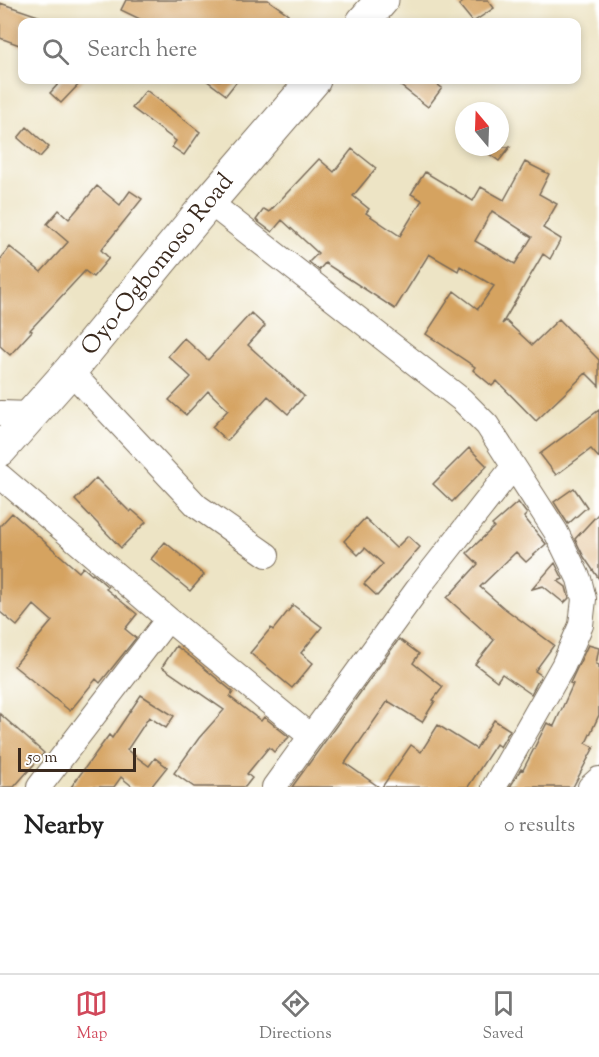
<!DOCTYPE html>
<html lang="en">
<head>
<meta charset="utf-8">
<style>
	:root { --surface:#fff; --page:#f2f2f2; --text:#222; --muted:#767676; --line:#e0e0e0; --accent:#d1495b }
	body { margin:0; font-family:"Sorts Mill Goudy",serif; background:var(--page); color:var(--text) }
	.compass { position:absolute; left:455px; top:102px; width:54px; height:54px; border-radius:50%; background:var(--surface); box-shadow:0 3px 9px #0003; rotate:341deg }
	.scale { position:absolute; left:18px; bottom:15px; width:118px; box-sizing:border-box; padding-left:6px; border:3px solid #3b2a1e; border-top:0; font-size:16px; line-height:21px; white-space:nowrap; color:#3b2a1e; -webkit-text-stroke:4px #fff; paint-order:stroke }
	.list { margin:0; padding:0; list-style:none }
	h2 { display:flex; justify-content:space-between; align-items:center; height:78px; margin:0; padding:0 24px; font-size:26px }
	h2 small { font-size:20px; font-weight:400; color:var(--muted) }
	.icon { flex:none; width:33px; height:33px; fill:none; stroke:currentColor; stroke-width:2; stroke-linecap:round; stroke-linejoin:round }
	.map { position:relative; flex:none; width:599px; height:787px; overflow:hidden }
	.search { position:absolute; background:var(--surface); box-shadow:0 3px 9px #0003; left:18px; right:18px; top:18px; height:66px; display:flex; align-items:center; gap:15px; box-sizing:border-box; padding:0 21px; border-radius:12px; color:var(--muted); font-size:22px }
	.sheet { height:186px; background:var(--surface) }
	nav { display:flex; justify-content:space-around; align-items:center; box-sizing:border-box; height:84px; border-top:2px solid var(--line); background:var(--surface); font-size:16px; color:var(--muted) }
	nav a { display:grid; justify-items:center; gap:3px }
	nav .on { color:var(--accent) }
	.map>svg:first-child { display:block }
</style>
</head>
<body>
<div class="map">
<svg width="599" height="787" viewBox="0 0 599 787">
	<rect width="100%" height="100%" fill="#fff"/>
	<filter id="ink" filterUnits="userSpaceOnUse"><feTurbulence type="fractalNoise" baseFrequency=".0167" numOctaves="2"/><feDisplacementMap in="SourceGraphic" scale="12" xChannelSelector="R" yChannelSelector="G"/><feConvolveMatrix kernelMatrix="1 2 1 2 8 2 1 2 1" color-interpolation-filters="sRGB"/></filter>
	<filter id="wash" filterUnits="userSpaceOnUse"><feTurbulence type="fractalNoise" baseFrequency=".008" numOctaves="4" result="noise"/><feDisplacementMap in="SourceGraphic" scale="24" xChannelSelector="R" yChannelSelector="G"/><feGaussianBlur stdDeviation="1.35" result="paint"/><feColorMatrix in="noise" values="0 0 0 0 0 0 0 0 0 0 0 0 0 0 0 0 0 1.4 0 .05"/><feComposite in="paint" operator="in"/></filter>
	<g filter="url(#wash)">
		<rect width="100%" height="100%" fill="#ede4c5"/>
		<g id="blocks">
			<!-- building -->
			<path fill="#d5a361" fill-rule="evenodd" d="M126,0H268L288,14L282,22H146L121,10Z
				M466,0H488L494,8L473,22L459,5Z
				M0,3L50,20V22H22V46L0,38Z
				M62,80H83L61,103L50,93Z
				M206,80H238L226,95Z
				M393,80H431L442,88L428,107Z
				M146,90L200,132L184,155L172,147L176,141L132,108Z
				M27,127L49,147L40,157L18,138Z
				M480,147H510L499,161Z
				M352,149L376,168L353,196L369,209L366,213L400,236L422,200L411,194L425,172L473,201L481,187L504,200L525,162L549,174L539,194L557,204L543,228L561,239L550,259L543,254L502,324L506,321L532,345L559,319L599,360V386L586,373L536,421L497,381L492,386L473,370L475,367L426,334L454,291L478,309L494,286L460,266L458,271L429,254L395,309L325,263L319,270L309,262L318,253L282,220L272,232L256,220L264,209L269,212L319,159L334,172ZM492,211L532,237L515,264L475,241Z
				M97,186L120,205L130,191L142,199L101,250L109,258L93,277L85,271L30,330L32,331L10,355L0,346V260L10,247L41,272L68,242L47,224L59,210L69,219Z
				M251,313L265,326L248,345L304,396L288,414L268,396L227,441L212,427L228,410L208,391L186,415L169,400L191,377L168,356L184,338L208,360Z
				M599,410V458L591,449L556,475L540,454Z
				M469,448L487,466L452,502L433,484Z
				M96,478L130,512L132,510L146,522L121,548L75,500Z
				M574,488L587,507L568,524L554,502Z
				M518,502L527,514L524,517L546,544L526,562L516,552L480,587L504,608L554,645L535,671L541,675L531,694L502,674L497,681L475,664L494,640L447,598L478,564L467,553L494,527L492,525Z
				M12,513L79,572L83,567L92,575L93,574L108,587L106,589L137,614L125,629L136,638L100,683L96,679L70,711L14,666L52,621L34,605L17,626L0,612V526Z
				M599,513V579L584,557L575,539Z
				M365,518L396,548L408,536L420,547L377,596L364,584L383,564L365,548L358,555L344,541Z
				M165,542L204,575L190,591L151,559Z
				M555,563L563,579L558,581L566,587L569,598L564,603L543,586L532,589Z
				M293,605L322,627L301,653L313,663L292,688L250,653L271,628L273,630Z
				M399,639L419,654L413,663L443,687L433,700L435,701L422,722L388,701L345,763L379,787H292Z
				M588,645L599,648L596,664L599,665V715L586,743L594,747L573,787H510L521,769L523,770L547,723L554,726L573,684L570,683Z
				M176,646L192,658L233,692L230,697L261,721L264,717L289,737L274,752L269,747L247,774L252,778L245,787H194L174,773L199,738L224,710L162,667Z
				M141,695L174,716L166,728L149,717L127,750L149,766L155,758L167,767L151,787H133L121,777L114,787H71L109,735L112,738Z
				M0,714L44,753L14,787H0Z
				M494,720L510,730L500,747L496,744L468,787H382L411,745L421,752L438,725L476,749Z"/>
		</g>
	</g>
	<g filter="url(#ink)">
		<use href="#blocks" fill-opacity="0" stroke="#796b58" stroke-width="1.5"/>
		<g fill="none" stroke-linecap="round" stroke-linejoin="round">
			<!-- minor casing -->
			<g stroke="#796b58" stroke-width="26">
				<path id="minor" d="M209,202L462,400L487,425L556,532L579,579L584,599L581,625L563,666L494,787
					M70,371L197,506L267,555
					M0,413L31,414
					M0,476L168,619L310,736
					M39,787L168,619
					M274,787L422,583L513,467
					M590,787L599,779"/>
			</g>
			<!-- highway casing -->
			<g stroke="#796b58" stroke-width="35">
				<path id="highway" d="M363,22L382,0
					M0,450L70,371L209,202L314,80"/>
			</g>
			<!-- minor -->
			<use href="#minor" stroke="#fff" stroke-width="24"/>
			<!-- highway -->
			<use href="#highway" stroke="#fff" stroke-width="33"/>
		</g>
	</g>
	<g text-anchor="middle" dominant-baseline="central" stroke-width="4.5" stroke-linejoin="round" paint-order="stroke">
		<!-- street labels -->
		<g font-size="24" fill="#3b2a1e" stroke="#fff">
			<text transform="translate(158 265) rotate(-51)">Oyo-Ogbomoso Road</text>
		</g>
	</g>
</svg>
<svg class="compass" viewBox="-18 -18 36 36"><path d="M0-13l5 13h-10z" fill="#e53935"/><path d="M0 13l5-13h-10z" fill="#767676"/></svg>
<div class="scale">50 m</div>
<div class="search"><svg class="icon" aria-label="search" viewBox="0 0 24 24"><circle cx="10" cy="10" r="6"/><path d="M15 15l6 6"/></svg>Search here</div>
</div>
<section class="sheet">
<h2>Nearby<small>0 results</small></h2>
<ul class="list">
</ul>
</section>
<nav>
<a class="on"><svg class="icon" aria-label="map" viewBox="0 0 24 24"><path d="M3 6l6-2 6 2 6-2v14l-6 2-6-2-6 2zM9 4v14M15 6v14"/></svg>Map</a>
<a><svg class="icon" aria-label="directions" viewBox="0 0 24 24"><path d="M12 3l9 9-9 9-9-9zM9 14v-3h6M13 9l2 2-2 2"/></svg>Directions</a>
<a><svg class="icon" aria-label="saved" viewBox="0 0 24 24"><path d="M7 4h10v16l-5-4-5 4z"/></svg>Saved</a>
</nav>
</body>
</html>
